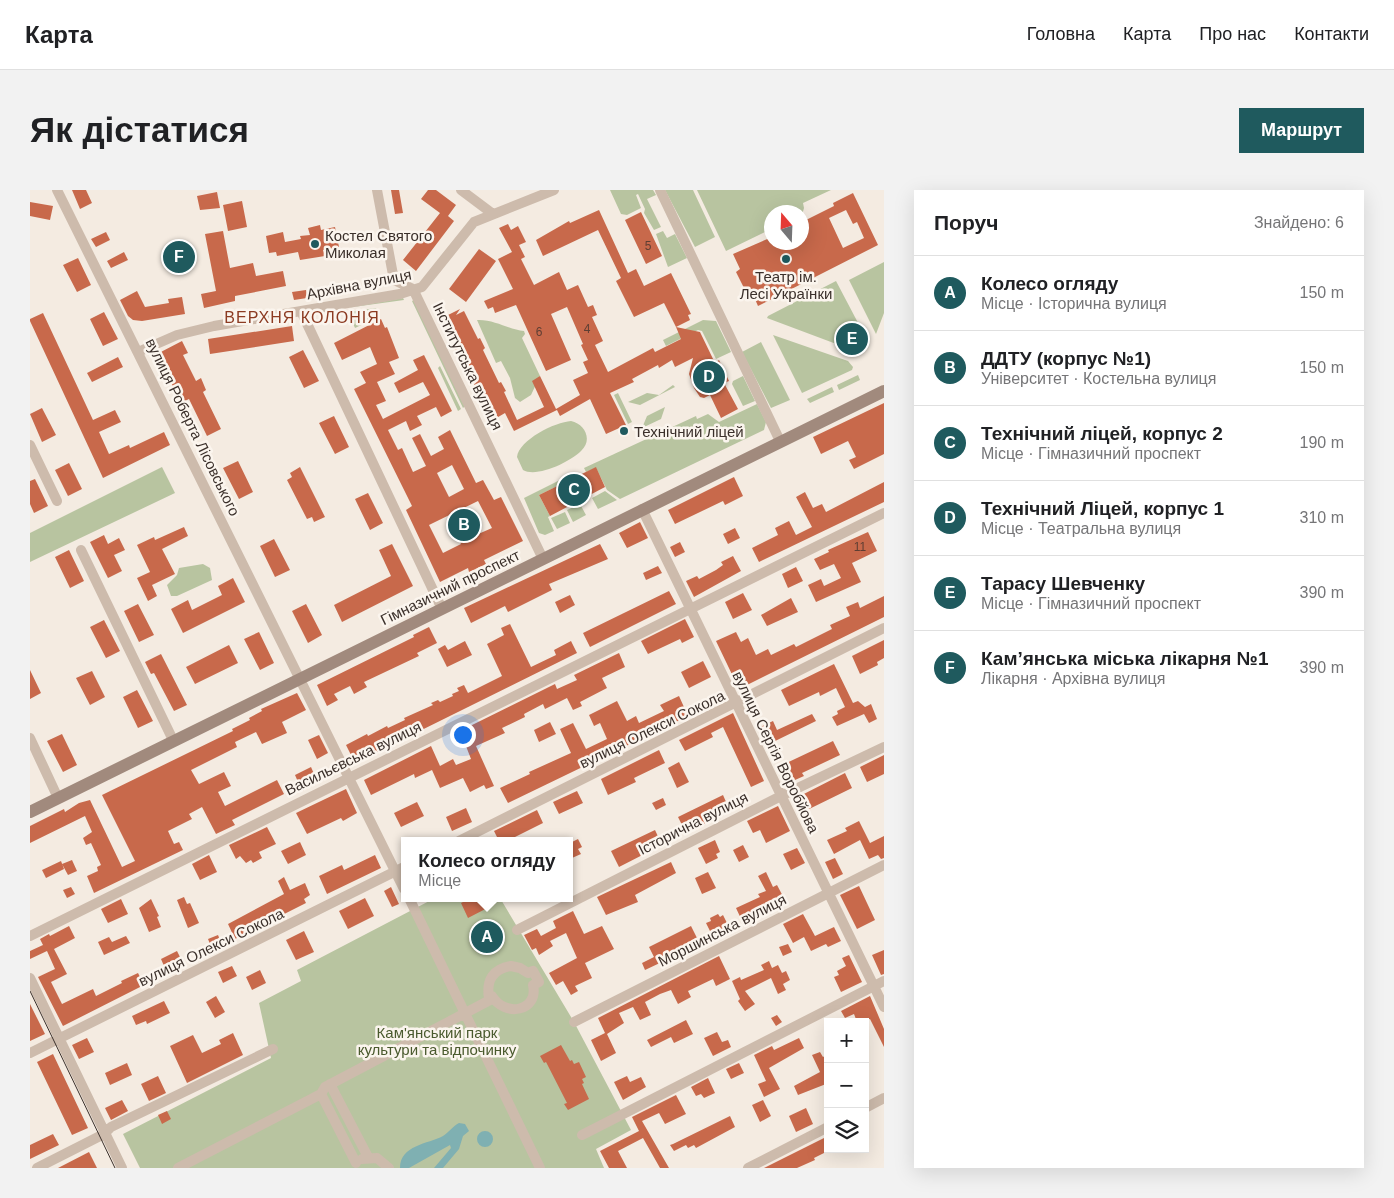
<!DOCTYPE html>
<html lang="uk">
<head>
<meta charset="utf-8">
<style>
	:root { --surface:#fff; --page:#f2f2f2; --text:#202124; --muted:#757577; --line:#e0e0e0; --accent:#1f5a5e }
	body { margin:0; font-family:Helvetica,sans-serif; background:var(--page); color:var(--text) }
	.controls { position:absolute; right:15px; bottom:15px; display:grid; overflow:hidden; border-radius:0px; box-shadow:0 5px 20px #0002 }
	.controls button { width:45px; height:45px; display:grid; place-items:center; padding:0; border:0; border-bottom:1px solid var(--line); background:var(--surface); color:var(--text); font:25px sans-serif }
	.compass { position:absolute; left:734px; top:15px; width:45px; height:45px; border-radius:50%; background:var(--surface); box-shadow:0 5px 20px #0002; rotate:341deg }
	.you { position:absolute; left:432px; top:544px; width:18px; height:18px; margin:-12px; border:4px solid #fff; border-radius:50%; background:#1a73e8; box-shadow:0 0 0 8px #1a73e833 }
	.badge { display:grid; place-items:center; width:32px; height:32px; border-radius:50%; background:var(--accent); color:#fff; font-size:16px; font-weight:700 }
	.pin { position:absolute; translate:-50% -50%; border:2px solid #fff; box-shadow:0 1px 5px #0006 }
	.popup { position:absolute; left:371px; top:647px; width:172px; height:65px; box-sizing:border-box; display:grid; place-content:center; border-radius:0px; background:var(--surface); filter:drop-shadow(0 1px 4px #0005); font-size:16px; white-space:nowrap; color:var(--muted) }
	.popup b { font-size:19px; color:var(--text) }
	.popup::after { content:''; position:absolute; left:50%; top:100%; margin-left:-10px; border:10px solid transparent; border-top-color:var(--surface) }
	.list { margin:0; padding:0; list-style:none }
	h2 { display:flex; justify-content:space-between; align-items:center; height:65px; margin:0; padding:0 20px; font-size:21px }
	h2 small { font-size:16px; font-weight:400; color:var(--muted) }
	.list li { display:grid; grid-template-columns:32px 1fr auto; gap:15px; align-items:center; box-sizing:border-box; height:75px; padding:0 20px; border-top:1px solid var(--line) }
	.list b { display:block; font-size:19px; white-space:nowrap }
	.list p { margin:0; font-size:16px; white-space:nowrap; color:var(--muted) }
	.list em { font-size:16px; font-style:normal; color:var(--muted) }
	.icon { flex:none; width:28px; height:28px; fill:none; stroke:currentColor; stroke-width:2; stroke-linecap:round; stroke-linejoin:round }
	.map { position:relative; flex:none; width:854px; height:978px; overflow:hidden; border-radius:0px }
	header { display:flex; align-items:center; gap:30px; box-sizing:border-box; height:70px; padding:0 25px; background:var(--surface); border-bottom:1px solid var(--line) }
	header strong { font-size:24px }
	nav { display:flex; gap:28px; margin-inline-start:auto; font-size:18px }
	.intro { display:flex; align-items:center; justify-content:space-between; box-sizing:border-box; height:120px; padding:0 30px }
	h1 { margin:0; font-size:35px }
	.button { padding:12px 22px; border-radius:0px; background:var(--accent); color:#fff; font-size:18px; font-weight:700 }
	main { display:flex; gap:30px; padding:0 30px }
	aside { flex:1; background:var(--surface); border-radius:0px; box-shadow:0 5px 20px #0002 }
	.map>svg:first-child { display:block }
</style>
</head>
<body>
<header>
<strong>Карта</strong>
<nav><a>Головна</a><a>Карта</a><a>Про нас</a><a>Контакти</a></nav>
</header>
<div class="intro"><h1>Як дістатися</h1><a class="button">Маршрут</a></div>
<main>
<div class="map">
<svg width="854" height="978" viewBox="0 0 854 978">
	<rect width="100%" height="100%" fill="#f4ebe1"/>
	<!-- green -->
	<path fill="#b8c4a0" d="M580,0H623L626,5L617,9L631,37L624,40L614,23L615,19L608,4L606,5L611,18L597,25L591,24Z
		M635,0H663L685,47L665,57Z
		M667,0H801L773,13L774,18L772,25V22H742L741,39L696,61Z
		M633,41L637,48L645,44L657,68L638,77L626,44Z
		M854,72V123L846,144L819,90Z
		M806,91L836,148L832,150L831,147L826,150L827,152L817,158L737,128L738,126Z
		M373,108L374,110L316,118Z
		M384,110L435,216L433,218L382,111Z
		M346,118L350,126L325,138L318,122Z
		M447,130C464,129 480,140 494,141L495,144L492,148L510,186L501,205L490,212L485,208L480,188L471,171L466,173Z
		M673,130L686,131L701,162L686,169L672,141L668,140L636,156L633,150Z
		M743,145L818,171L823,177L822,180L772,203Z
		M731,152L760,210L741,218L712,162Z
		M410,176L431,219L428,221L408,178Z
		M828,185L830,190L809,200L807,195Z
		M713,186L725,211L713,216L702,194L703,191Z
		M643,195L645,197L610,215L598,212L617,203L629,205Z
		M802,197L804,202L780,213L777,209Z
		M588,203L602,232L598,234L584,205Z
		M727,214L736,232L734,240L590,309L577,300L566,278L556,282L554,278L666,226L667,229L678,224L689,232Z
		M635,217L631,229L612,238L617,226Z
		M541,231C555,234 563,250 551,261C540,272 507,288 493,280L487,267C489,250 525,232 541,231Z
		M132,277L145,303L0,372V343Z
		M540,285L542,289L509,305L520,326L518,327L524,341L515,345L509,343L494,308Z
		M575,301L587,310L568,319L562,308Z
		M550,314L556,325L543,332L537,320Z
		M535,322L540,333L527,339L521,328Z
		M173,374L180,378L182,390L147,406H141L137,395L147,385L149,378Z
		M405,708H470L544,832L601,940L566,959L574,978H110L93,944L241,868L229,813L271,791L267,780Z"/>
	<!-- water -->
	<path fill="#7fb0b2" d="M429,933L435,934L439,941L433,946L429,959L413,978H404L421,958L420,955L379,978H370C370,955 398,954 413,946C419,942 423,936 429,933Z
		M447 949a8 8 0 1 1 16 0a8 8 0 1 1-16 0Z"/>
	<!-- building -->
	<path fill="#c8694b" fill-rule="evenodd" d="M42,0H56L62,13L50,19Z
		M361,0H369L373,23L365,24Z
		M398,0H406L426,15L418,26L424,31L386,81L373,70L410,23L391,9Z
		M187,2L190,18L170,20L167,6Z
		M823,3L848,55L728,116L721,100L716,102L706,82L710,79L703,64L742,47V52H772V32L804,16L803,13ZM816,20L823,34L827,32L834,48L813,58L799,28Z
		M212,11L217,37L198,41L193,15Z
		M0,12L23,16L20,30L0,26Z
		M569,20L598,83L606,79L614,96L641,83L661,124L658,125L660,130L646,137L634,113L604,127L586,91L591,88L568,40L513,66L506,50L539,31L540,33Z
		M611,22L632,66L616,74L595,30Z
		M478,34L481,40L488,36L496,52L489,55L495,67L491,69L504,95L529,82L537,100L548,95L558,117L563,115L567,125L562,127L573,151L565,155L578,182L623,158L625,162L651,149L646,137L670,142L685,173L689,170L699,191L694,193L708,219L691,228L680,205L674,208L670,207L664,198L659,184L663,168L645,177L642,170L629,178L628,175L602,189L604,192L580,203L596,235L576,244L560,209L530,226L527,220L484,241L475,223L463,230L458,219L452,217L445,201L447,200L444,194L446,193L437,176L431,174L424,158L425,151L415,131L411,133L406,122L413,119L416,126L430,119L426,125L434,121L448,149L450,148L455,158L453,160L469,193L471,192L476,201L474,202L487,230L514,217L502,191L510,186L526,219L550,205L543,190L558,183L553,172L558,170L551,155L553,154L537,117L521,124L541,170L516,181L486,115L465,123L463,117L458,119L454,111L483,99L468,69L482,62L469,38Z
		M290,35L291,40L305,37L309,57L293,60L295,66L270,70L268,62L247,66L246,62L239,63L236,46L253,42L255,52L271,49L270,46L280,45L278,38Z
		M193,41L200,78L223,73L226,86L253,81L256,96L205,106V111L174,118L171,104L186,101L175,44Z
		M76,42L80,50L66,57L61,49Z
		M449,59L466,71L436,112L419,99Z
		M94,62L98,70L81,78L77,71Z
		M48,68L61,95L47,102L33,75Z
		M276,100L277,108L264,110L262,102Z
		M107,101L115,117L139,113L138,109L152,107L155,124L112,131L103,130L98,126L90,110Z
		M74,122L88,149L73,156L60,129Z
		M13,123L63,230L85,220L91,232L69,242L79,264L99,255L100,258L134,242L140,255L73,288L0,131V129Z
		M351,129L355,138L357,137L369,168L359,172L365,184L347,192L356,211L346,215L353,229L400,205L393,192L369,203L364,193L388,180L383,170L394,165L422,221L411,227L406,217L387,226L392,235L380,241L376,231L358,240L368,260L372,258L383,282L396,276L382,248L390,244L401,266L414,259L408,247L420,240L446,293L453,290L464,310L471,307L493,351L454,370L456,374L439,382L438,378L410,392L376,320L382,316L324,199L336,193L330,182L347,174L340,157L312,170L304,153ZM422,275L434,299L419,307L407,283ZM448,311L462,338L430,352L431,354L413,363L399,335Z
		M262,136L264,151L180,164L178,149Z
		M152,151L158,163L153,165L166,191L171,188L176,200L173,202L191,239L177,246L159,209L151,213L127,164Z
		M273,160L289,191L274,198L259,167Z
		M88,167L93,177L62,192L57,183Z
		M854,213V264L824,279L819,270L826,267L818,251L791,264L783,247Z
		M12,218L26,245L12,252L0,224Z
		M304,226L319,257L305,264L289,233Z
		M208,271L223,302L209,309L193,278Z
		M39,273L52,299L38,306L25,280Z
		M270,277L295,327L284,332L282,327L277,329L257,290L262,287L260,283Z
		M566,277L575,297L520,326L509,305Z
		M704,287L713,306L695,315L693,311L645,334L638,320Z
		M5,289L18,316L4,323L0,314V291Z
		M854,292V312L729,372L722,358L748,345L745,338L759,331L766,345L782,337L766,307L775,302L783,318L792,314L796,322Z
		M338,303L353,333L340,340L325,309Z
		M610,332L618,348L597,358L589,343Z
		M154,337L158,346L132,359L145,384L122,395L127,406L118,411L107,388L120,382L107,355L124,347L125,350Z
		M705,338L710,348L698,354L693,344Z
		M838,342L847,361L822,373L831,392L786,412L778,395L791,389L794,396L811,388L804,374L790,380L784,369L799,362L798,360Z
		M74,345L78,354L89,348L95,360L84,365L92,381L78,388L60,352Z
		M244,349L260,380L245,387L230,356Z
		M650,352L655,362L645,367L640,357Z
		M362,354L383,396L312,432L304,415L361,386L349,360Z
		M570,354L578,369L519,394L522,400L478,422L475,416L441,433L434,418Z
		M39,360L54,391L40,398L25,367Z
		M703,366L711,381L664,407L656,391L667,386L669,389L686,380L693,375L691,372Z
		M628,376L632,383L616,390L613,383Z
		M766,377L773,391L758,398L752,384Z
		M203,388L215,412L153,443L141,419L158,410L162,420L192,405L188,396Z
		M639,401L646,414L560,457L553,443Z
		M713,403L722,420L703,429L695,412Z
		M540,405L545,415L530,423L525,412Z
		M854,406V427L709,499L686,451L706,442L711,452L718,448L726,465L738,459L741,465L764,454L766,457L802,439L800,435L820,426L816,417L828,412L830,418Z
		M761,408L768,422L737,436L731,425Z
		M108,414L124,445L109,452L94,421Z
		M276,414L292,445L278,453L262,421Z
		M655,429L664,447L652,453L650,449L618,464L611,451Z
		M74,430L90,461L76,468L60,437Z
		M480,434L501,477L526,465L524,460L541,451L547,463L325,573L316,555L337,544L338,546L357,536L358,538L375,530L374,528L403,515L401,513L408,510L410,512L423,506L422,504L429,501L427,498L434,495L438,503L472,486L457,454L474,445L471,438Z
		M399,437L407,453L387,463L389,466L334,492L337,497L324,504L320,496L304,504L308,510L297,516L287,495L384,447L383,445Z
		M229,442L244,473L230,480L214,449Z
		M854,450V468L847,472L848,475L830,484L822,466Z
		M435,451L442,465L417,477L408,459L415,455L418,460Z
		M199,455L208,473L165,494L156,477Z
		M589,463L595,477L572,488L577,498L550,512L552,516L543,520L537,508L515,519L513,514L494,524L495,527L472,538L475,543L446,556L464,596L456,599L454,595L440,602L433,588L410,598L402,580L385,588L384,584L341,605L334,590L401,556L410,576L423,569L426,575L441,569L434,551L443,547L438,537L525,494L527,499L547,490L544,485Z
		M131,464L157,515L144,521L124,483L121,484L115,472Z
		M673,471L681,487L659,498L651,482Z
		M804,474L823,513L828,511L835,517L841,514L847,529L839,533L834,524L807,536L802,527L808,524L807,521L815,517L806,498L790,506L789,502L759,516L751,500Z
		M0,480L11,503L0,509Z
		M62,481L75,507L60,515L46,488Z
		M107,500L123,531L108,538L93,507Z
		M267,503L276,520L252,532L257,543L232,554L226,542L205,552L207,557L161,580L169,594L194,582L201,596L188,602L195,616L247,590L254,604L202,630L205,635L186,644L172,617L159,624L162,629L138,641L144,654L149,652L153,660L64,703L57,686L68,681L67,677L71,675L61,653L56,655L53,648L62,642L55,626L0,653V636L34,619L35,622L49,613L60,610L92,677L105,671L72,605L203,541L202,539L220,530L219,528L232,521L231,519Z
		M649,506L658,526L478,613L470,598L500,584L499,582L541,563L530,539L543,533L556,559L577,549L570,533L564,536L559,525L587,511L597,531L606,526L609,533L634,521L630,515Z
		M703,523L734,591L721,597L693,537L681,543L683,547L655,561L649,550Z
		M782,524L786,531L737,555L728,538L743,531L747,540Z
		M520,532L526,544L509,552L504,540Z
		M32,544L47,575L33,582L17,551Z
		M289,545L298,563L287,569L278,550Z
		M803,551L810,565L772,583L774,586L756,594L748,577Z
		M629,560L635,573L604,588L606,592L578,605L571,589Z
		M854,565V584L837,592L830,577Z
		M649,572L659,592L647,598L638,578Z
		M281,577L288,593L272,601L265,585Z
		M815,583L822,598L771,623L764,609Z
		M316,599L327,623L313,631L311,628L277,644L266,623Z
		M547,601L553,613L529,624L523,612Z
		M693,605L700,621L656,643L648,627Z
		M633,608L636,615L626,620L622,613Z
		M387,612L394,626L371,637L364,623Z
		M748,616L760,641L736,653L730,640L723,643L717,631Z
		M436,618L442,632L422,641L416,627Z
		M507,620L513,633L477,651H469L464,641Z
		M829,631L840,653L854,646V668L851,669L848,665L839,669L830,650L804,664L797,650L817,641L815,638Z
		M237,637L246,654L229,662L232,668L223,673L221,670L216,673L210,666L206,669L199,655Z
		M625,640L632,655L589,677L581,661Z
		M548,649L552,657L548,659L551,664L542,668L540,653Z
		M685,650L690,662L686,664L688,668L676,674L668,658Z
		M270,652L276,665L258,674L251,661Z
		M713,655L719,667L709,672L703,660Z
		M767,658L775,673L761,680L753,664Z
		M179,665L187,682L170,690L162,674Z
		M345,665L351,678L297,704L289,686L312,675L314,680Z
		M805,668L813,684L803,689L795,672Z
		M42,670L47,681L38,685L32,674Z
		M31,671L34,679L16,688L12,680Z
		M641,672L646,683L605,705L608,712L576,725L567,707Z
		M678,682L686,698L672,704L665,688Z
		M736,682L743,697L747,695L756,712L713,733L706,718L730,707L728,704L736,701L728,686Z
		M254,687L260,700L275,693L280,705L274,709L276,713L205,749L198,734L254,704L248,691Z
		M829,696L845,730L827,739L810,705Z
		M41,697L45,704L37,708L33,700Z
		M361,697L369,714L362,717L354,701Z
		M154,707L157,714L160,713L169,733L158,738L147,710Z
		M335,708L344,726L318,739L309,721Z
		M441,708H462L465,714L438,728L431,713Z
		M91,709L98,724L78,733L71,719Z
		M121,709L129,726L127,727L131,737L119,742L109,718Z
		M543,721L554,744L572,736L584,759L555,773L562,788L545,796L548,801L541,805L533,791L526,795L519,783L547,768L536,743L520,751L523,756L509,765L506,758L502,760L494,745L507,739L511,746L526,738L523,731Z
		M688,724L690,727L693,725L700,739L683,747L676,733L681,731L680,728Z
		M773,724L785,746L804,737L811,751L798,757L796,754L781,761L774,747L763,753L753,734Z
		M39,736L45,748L24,759L37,784L21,792L32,814L63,799L66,806L92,793L91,791L108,783L114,795L33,836L8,787L25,779L17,761L0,769V761L13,755L10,749L19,744L20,746Z
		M661,736L670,754L615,780L612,773L624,767L619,757Z
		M274,741L284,762L266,770L256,750Z
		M188,745L192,755L182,759L178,749Z
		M96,746L100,753L74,765L68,752L79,747L82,752Z
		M758,754L762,762L753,766L749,757Z
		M854,760V784L851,785L842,765Z
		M147,761L154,775L137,783L131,769Z
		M819,765L832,792L811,802L804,787L809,785L807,781L816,776L812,768Z
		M689,766L700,789L686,796L683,789L658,801L661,807L648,814L641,800L630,804L615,812L621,825L610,830L603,817L589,823L594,833L577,844L586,863L571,871L561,850L575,843L568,828Z
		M739,771L742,778L748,775L752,783L756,781L760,790L753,794L756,800L748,804L741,788L715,801L725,814L715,821L708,811L710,809L702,791L710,787L711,790L734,780L731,775Z
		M202,776L207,786L193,793L188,782Z
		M230,780L236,793L222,800L216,787Z
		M186,806L195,822L185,828L176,812Z
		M840,806L854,839V857L840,829L827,832L824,824L815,828L811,821Z
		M134,811L140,823L117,834L116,831L106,835L102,826Z
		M0,814L15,844L0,851Z
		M747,825L752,832L746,836L741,828Z
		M656,830L663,844L644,853L641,847L621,857L617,850Z
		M687,842L692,852L698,850L701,857L683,866L674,848Z
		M203,843L213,865L157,893L140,856L163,845L172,863L191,854L189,850Z
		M57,848L64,862L49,869L42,855Z
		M769,848L774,858L739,878L750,899L734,907L728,894L736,891L724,865L742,856L744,860Z
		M531,855L540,871L542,870L544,874L549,872L556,887L552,889L554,893L552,894L559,909L538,920L534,914L537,913L516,872L514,873L510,866Z
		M790,862L793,867L798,864V898L796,894L768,905L764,896L790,882L782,865Z
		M23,864L58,938L42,945L7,872Z
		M97,873L102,885L80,895L75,883Z
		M709,873L714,883L701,889L696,879Z
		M128,886L136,903L119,911L111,894Z
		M597,886L600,892L611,887L616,897L593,910L584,892Z
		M678,888L685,903L674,908L671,904L666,906L661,897Z
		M646,905L656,924L635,934L629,923L612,931L639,978H630L613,948L588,961L597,978H579L570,961L609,941L602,927Z
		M92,910L98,921L81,930L75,918Z
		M733,910L741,926L730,932L722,915Z
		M776,918L783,934L766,942L759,926Z
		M137,921L141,929L132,934L128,925Z
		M700,926L705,937L666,958L664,955L658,958L656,955L644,961L640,955L643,954Z
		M23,944L29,955L0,969V955Z
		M798,946V959H802L784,968L785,970L767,978H734Z
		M59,962L67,978H28Z"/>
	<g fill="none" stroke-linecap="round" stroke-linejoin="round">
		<!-- street -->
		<path stroke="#cdbbac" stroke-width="10" d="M27,0L374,699
			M347,0L364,90L383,99L513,369
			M431,0L463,24
			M630,0L750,251
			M271,121L412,419
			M108,162L147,145L184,136L370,104L392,97L444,32L524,0
			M0,255L27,311
			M612,319L854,817
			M51,360L143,550
			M0,548L28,608
			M429,651L854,438
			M379,708L510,978
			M487,740L751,606L854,557
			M0,746L854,323
			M481,776L490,778L498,783L503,781L509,792L503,795C509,821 475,828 462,806L459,808C456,790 463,779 481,776Z
			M0,788L92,978
			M544,832L854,675
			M0,863L374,677
			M300,894L338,967
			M291,904L326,973
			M835,918L854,908
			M552,945L854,791
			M332,969L347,968L359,978
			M7,978L74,944L81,937L243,859
			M148,978L291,904L295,897L460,810L461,807
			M718,978L798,937"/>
		<!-- secondary -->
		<path stroke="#a18a7d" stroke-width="12" d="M0,622L854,201"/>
		<!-- tram -->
		<path stroke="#3b302b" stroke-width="1" d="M0,801L85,978"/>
	</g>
	<!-- markers -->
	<g fill="#1f5a5e" stroke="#fbf5ee" stroke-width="2">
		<circle cx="285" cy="54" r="5"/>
		<circle cx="756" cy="69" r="5"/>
		<circle cx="594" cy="241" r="5"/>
	</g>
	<g text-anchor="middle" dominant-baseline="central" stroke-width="5" stroke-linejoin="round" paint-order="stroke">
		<!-- number labels -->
		<g font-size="12" fill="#5e3e33">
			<text x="618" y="56">5</text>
			<text x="557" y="139">4</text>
			<text x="509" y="142">6</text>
			<text x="830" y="357">11</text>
		</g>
		<!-- poi labels -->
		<g font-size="15" fill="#3b302b" stroke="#fbf5ee" text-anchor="start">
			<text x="295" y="45">Костел Святого<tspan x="295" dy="17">Миколая</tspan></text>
			<text x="756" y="86" text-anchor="middle">Театр ім.<tspan x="756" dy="17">Лесі Українки</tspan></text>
			<text x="604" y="241">Технічний ліцей</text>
		</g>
		<!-- street labels -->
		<g font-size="15" fill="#3b302b" stroke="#fbf5ee">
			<text transform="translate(329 94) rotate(-11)">Архівна вулиця</text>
			<text transform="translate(438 176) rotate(64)">Інститутська вулиця</text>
			<text transform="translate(163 237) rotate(64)">вулиця Роберта Лісовського</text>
			<text transform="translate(420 397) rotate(-26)">Гімназичний проспект</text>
			<text transform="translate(622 539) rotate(-26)">вулиця Олекси Сокола</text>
			<text transform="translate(746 562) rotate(64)">вулиця Сергія Воробйова</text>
			<text transform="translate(323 568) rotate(-26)">Васильєвська вулиця</text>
			<text transform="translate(663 633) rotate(-27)">Історична вулиця</text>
			<text transform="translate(692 740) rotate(-27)">Моршинська вулиця</text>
			<text transform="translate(181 757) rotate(-26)">вулиця Олекси Сокола</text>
		</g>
		<!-- park labels -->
		<g font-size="15" fill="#4a5a2e" stroke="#fbf5ee">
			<text x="407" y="842">Кам'янський парк<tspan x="407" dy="17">культури та відпочинку</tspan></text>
		</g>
		<!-- neighbourhood labels -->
		<g font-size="16" letter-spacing="1" fill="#8c3b22" stroke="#fbf5ee">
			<text x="272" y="127">ВЕРХНЯ КОЛОНІЯ</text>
		</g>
	</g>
</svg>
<div class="controls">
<button>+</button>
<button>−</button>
<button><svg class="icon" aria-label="layers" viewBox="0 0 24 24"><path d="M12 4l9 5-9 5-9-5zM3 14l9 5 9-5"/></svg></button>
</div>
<svg class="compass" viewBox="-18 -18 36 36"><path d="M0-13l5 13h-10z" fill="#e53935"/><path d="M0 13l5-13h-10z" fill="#757577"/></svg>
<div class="you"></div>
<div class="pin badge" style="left:457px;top:747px">A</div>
<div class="popup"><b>Колесо огляду</b>Місце</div>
<div class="pin badge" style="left:434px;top:335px">B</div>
<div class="pin badge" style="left:544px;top:300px">C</div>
<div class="pin badge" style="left:679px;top:187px">D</div>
<div class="pin badge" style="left:822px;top:149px">E</div>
<div class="pin badge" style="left:149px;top:67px">F</div>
</div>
<aside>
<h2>Поруч<small>Знайдено: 6</small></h2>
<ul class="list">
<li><span class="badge">A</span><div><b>Колесо огляду</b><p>Місце · Історична вулиця</p></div><em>150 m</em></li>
<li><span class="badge">B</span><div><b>ДДТУ (корпус №1)</b><p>Університет · Костельна вулиця</p></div><em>150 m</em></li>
<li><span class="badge">C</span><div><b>Технічний ліцей, корпус 2</b><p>Місце · Гімназичний проспект</p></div><em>190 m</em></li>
<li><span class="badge">D</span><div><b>Технічний Ліцей, корпус 1</b><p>Місце · Театральна вулиця</p></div><em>310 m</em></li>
<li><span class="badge">E</span><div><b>Тарасу Шевченку</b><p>Місце · Гімназичний проспект</p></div><em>390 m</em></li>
<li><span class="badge">F</span><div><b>Кам’янська міська лікарня №1</b><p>Лікарня · Архівна вулиця</p></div><em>390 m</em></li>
</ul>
</aside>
</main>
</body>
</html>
